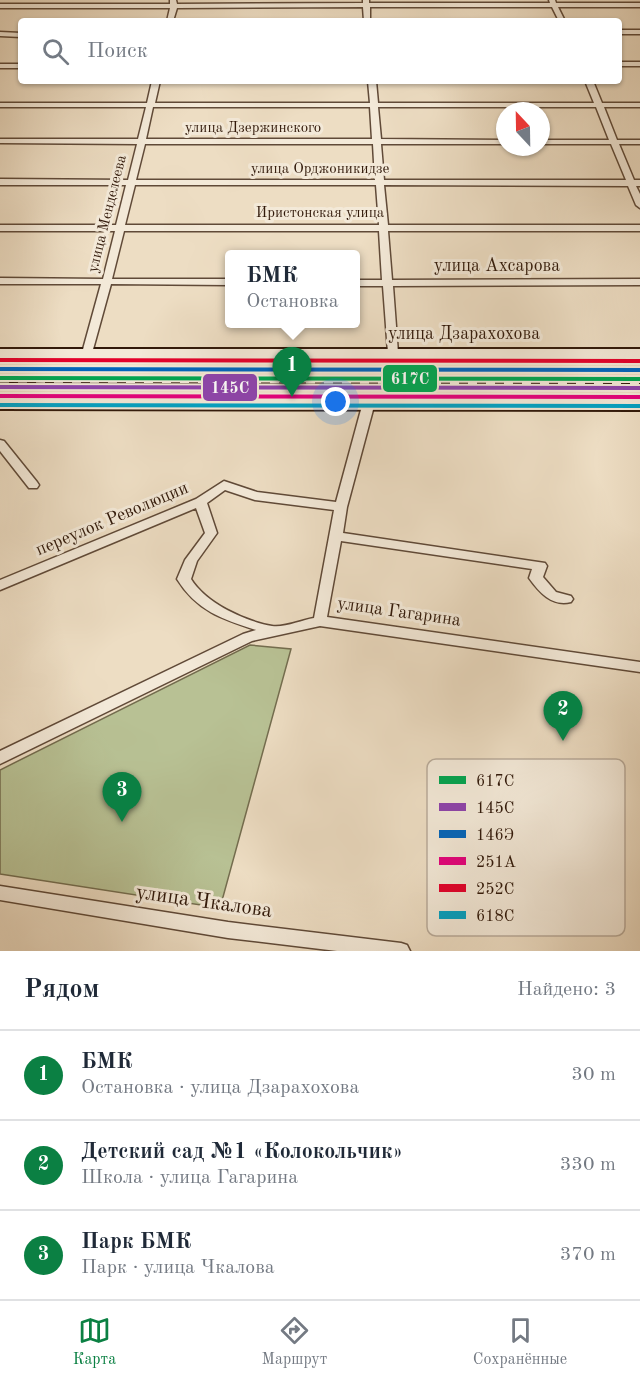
<!DOCTYPE html>
<html lang="ru">
<head>
<meta charset="utf-8">
<style>
	:root { --surface:#fff; --page:#f2f2f3; --text:#1f2937; --muted:#747a83; --line:#e0e1e3; --accent:#0b8043 }
	body { margin:0; font-family:"Old Standard TT",serif; background:var(--page); color:var(--text) }
	.compass { position:absolute; left:496px; top:102px; width:54px; height:54px; border-radius:50%; background:var(--surface); box-shadow:0 2px 4px #0004; rotate:338deg }
	.you { position:absolute; left:336px; top:402px; width:21px; height:21px; margin:-15px; border:4px solid #fff; border-radius:50%; background:#1a73e8; box-shadow:0 0 0 9px #1a73e833 }
	.badge { display:grid; place-items:center; width:39px; height:39px; border-radius:50%; background:var(--accent); color:#fff; font-size:20px; font-weight:700 }
	.pin { position:absolute; translate:-50% -50px; filter:drop-shadow(0 2px 3px #0008) }
	.pin::after { content:''; position:absolute; top:32px; width:21px; height:18px; background:inherit; clip-path:polygon(0 0,100% 0,50% 100%) }
	.popup { position:absolute; left:225px; top:250px; width:135px; height:78px; box-sizing:border-box; display:grid; place-content:center; border-radius:6px; background:var(--surface); filter:drop-shadow(0 2px 4px #0005); font-size:20px; white-space:nowrap; color:var(--muted) }
	.popup b { font-size:22px; color:var(--text) }
	.popup::after { content:''; position:absolute; left:50%; top:100%; margin-left:-12px; border:12px solid transparent; border-top-color:var(--surface) }
	.list { margin:0; padding:0; list-style:none }
	h2 { display:flex; justify-content:space-between; align-items:center; height:78px; margin:0; padding:0 24px; font-size:26px }
	h2 small { font-size:20px; font-weight:400; color:var(--muted) }
	.list li { display:grid; grid-template-columns:39px 1fr auto; gap:18px; align-items:center; box-sizing:border-box; height:90px; padding:0 24px; border-top:2px solid var(--line) }
	.list b { display:block; font-size:22px; white-space:nowrap }
	.list p { margin:0; font-size:20px; white-space:nowrap; color:var(--muted) }
	.list em { font-size:20px; font-style:normal; color:var(--muted) }
	.icon { flex:none; width:33px; height:33px; fill:none; stroke:currentColor; stroke-width:2; stroke-linecap:round; stroke-linejoin:round }
	.map { position:relative; flex:none; width:640px; height:951px; overflow:hidden }
	.search { position:absolute; background:var(--surface); box-shadow:0 2px 4px #0004; left:18px; right:18px; top:18px; height:66px; display:flex; align-items:center; gap:15px; box-sizing:border-box; padding:0 21px; border-radius:6px; color:var(--muted); font-size:22px }
	.sheet { height:348px; background:var(--surface) }
	nav { display:flex; justify-content:space-around; align-items:center; box-sizing:border-box; height:84px; border-top:2px solid var(--line); background:var(--surface); font-size:16px; color:var(--muted) }
	nav a { display:grid; justify-items:center; gap:3px }
	nav .on { color:var(--accent) }
	.map>svg:first-child { display:block }
</style>
</head>
<body>
<div class="map">
<svg width="640" height="951" viewBox="0 0 640 951">
	<rect width="100%" height="100%" fill="#edddc3"/>
	<filter id="stains"><feTurbulence type="fractalNoise" baseFrequency=".00333" numOctaves="4"/><feColorMatrix values="0 0 0 0 .2 0 0 0 0 .09 0 0 0 0 .02 0 0 0 .5 -.17"/></filter>
	<radialGradient id="worn" r=".72"><stop offset=".6" stop-color="#630" stop-opacity="0"/><stop offset="1" stop-color="#630" stop-opacity=".3"/></radialGradient>
	<!-- green -->
	<path fill="#b8c194" stroke="#746d4f" stroke-width="1.5" d="M250,645L291,649L220,908L0,874V770Z"/>
	<g fill="none" stroke-linecap="round" stroke-linejoin="round">
		<!-- street casing -->
		<g stroke="#604a38" stroke-width="3">
			<path id="street" d="M170,0H176L177,4L363,3V0H369V3H550L549,0H555L556,3H640V7H558L565,21H559L552,7H370V21H364L363,7L177,8L173,21H167L170,8H0V4H170Z
				M619,30H640V34H619Z
				M0,32L21,33V37L0,36Z
				M619,62H640V66H619Z
				M0,64H21V68H0Z
				M152,81H160L155,103H370L368,81H376L378,103H594L585,81H593L602,103H640V107H604L617,140H640V144H619L634,180H640V186H636L640,194V208L636,205L628,186L384,185L388,225H640V231H388L392,280L640,279V285L393,286L398,353L393,356L388,353L383,286H355V280H382L379,231H124L112,279H229V285L111,284L92,353L91,355H83L82,353L101,284H0V278L103,279L115,231H0V225H116L126,185H0V179L128,180L137,144L0,143V139H138L146,107H0V103H147ZM153,107H370L372,139H146ZM378,107H596L609,140H541V144H611L626,180H384L381,144H505V140L381,139ZM145,144H373L375,180H136ZM135,185H376L379,225H125Z
				M368,403L374,406L347,507L343,533L545,563L547,566L543,577L556,592L571,596L573,599L571,602C552,607 539,592 529,578L532,569L341,541L327,617L640,662V672L320,626L252,641L0,764V751L243,634L256,630C222,619 197,611 177,579L185,560L205,533L196,508L0,590V580L196,499L224,481L257,492L336,502L362,406ZM225,490L255,500L334,510L314,618C302,620 284,628 272,626C244,621 206,603 191,579L197,561L217,533L207,503Z
				M0,440L4,441L37,482L39,485L37,488H29L0,451Z
				M0,886L228,922L401,943L407,945L410,951H337L228,938L0,900Z"/>
		</g>
		<!-- secondary casing -->
		<g stroke="#31190a" stroke-width="4">
			<path id="secondary" d="M0,349H640V357H0Z
				M0,399L640,400V410L0,409Z"/>
		</g>
		<!-- street -->
		<use href="#street" fill="#f3e9d8" fill-rule="evenodd"/>
		<!-- secondary -->
		<use href="#secondary" fill="#f3e9d8" fill-rule="evenodd"/>
		<!-- rail casing -->
		<g stroke="#31190a" stroke-width="5">
			<path id="rail" d="M0,381L640,383"/>
		</g>
		<!-- rail -->
		<use href="#rail" stroke="#f3e9d8" stroke-width="3" stroke-dasharray="9" stroke-linecap="butt"/>
		<!-- rail-1 casing -->
		<g stroke="#f3e9d8" stroke-width="4">
			<path id="rail-1" d="M0,376L640,377V381L0,380Z"/>
		</g>
		<!-- rail-2 casing -->
		<g stroke="#f3e9d8" stroke-width="4">
			<path id="rail-2" d="M0,385L640,386V390L0,389Z"/>
		</g>
		<!-- rail-3 casing -->
		<g stroke="#f3e9d8" stroke-width="4">
			<path id="rail-3" d="M0,367L640,368V372L0,371Z"/>
		</g>
		<!-- rail-4 casing -->
		<g stroke="#f3e9d8" stroke-width="4">
			<path id="rail-4" d="M0,394L640,395V399L0,398Z"/>
		</g>
		<!-- rail-5 casing -->
		<g stroke="#f3e9d8" stroke-width="4">
			<path id="rail-5" d="M0,358L640,359V363L0,362Z"/>
		</g>
		<!-- rail-6 casing -->
		<g stroke="#f3e9d8" stroke-width="4">
			<path id="rail-6" d="M0,403L640,404V408L0,407Z"/>
		</g>
		<!-- rail-1 -->
		<use href="#rail-1" fill="#00a651" fill-rule="evenodd"/>
		<!-- rail-2 -->
		<use href="#rail-2" fill="#8e44ad" fill-rule="evenodd"/>
		<!-- rail-3 -->
		<use href="#rail-3" fill="#0065bd" fill-rule="evenodd"/>
		<!-- rail-4 -->
		<use href="#rail-4" fill="#e5007d" fill-rule="evenodd"/>
		<!-- rail-5 -->
		<use href="#rail-5" fill="#e4002b" fill-rule="evenodd"/>
		<!-- rail-6 -->
		<use href="#rail-6" fill="#02a2c4" fill-rule="evenodd"/>
	</g>
	<g text-anchor="middle" dominant-baseline="central" stroke-width="6" stroke-linejoin="round" paint-order="stroke">
		<!-- far-street labels -->
		<g font-size="15" fill="#31190a" stroke="#f3e9d8">
			<text x="253" y="128">улица Дзержинского</text>
			<text x="320" y="169">улица Орджоникидзе</text>
			<text x="320" y="213">Иристонская улица</text>
			<text transform="translate(108 214) rotate(-76)">улица Менделеева</text>
		</g>
		<!-- street labels -->
		<g font-size="18" fill="#31190a" stroke="#f3e9d8">
			<text x="497" y="266">улица Ахсарова</text>
			<text x="464" y="334">улица Дзарахохова</text>
			<text transform="translate(112 519) rotate(-23)">переулок Революции</text>
			<text transform="translate(399 612) rotate(8)">улица Гагарина</text>
		</g>
		<!-- near-street labels -->
		<g font-size="21" fill="#31190a" stroke="#f3e9d8">
			<text transform="translate(204 902) rotate(8)">улица Чкалова</text>
		</g>
	</g>
	<!-- legend -->
	<rect x="427" y="759" width="198" height="177" rx="9" fill="#f3e9d8" stroke="#b9ab9a" stroke-width="1.5"/>
	<rect x="439" y="776" width="27" height="8" fill="#00a651"/>
	<rect x="439" y="803" width="27" height="8" fill="#8e44ad"/>
	<rect x="439" y="830" width="27" height="8" fill="#0065bd"/>
	<rect x="439" y="857" width="27" height="8" fill="#e5007d"/>
	<rect x="439" y="884" width="27" height="8" fill="#e4002b"/>
	<rect x="439" y="911" width="27" height="8" fill="#02a2c4"/>
	<g font-size="16" fill="#31190a">
		<text x="476" y="786">617C</text>
		<text x="476" y="813">145С</text>
		<text x="476" y="840">146Э</text>
		<text x="476" y="867">251А</text>
		<text x="476" y="894">252С</text>
		<text x="476" y="921">618С</text>
	</g>
	<g stroke="#f3e9d8" stroke-width="2">
		<rect x="382" y="364" width="56" height="29" rx="6" fill="#00a651"/>
		<rect x="202" y="373" width="56" height="29" rx="6" fill="#8e44ad"/>
	</g>
	<g font-size="16" text-anchor="middle" font-weight="bold" fill="#fff">
		<text x="410" y="384">617C</text>
		<text x="230" y="393">145С</text>
	</g>
	<rect width="100%" height="100%" filter="url(#stains)"/>
	<rect width="100%" height="100%" fill="url(#worn)"/>
</svg>
<svg class="compass" viewBox="-18 -18 36 36"><path d="M0-13l5 13h-10z" fill="#e53935"/><path d="M0 13l5-13h-10z" fill="#747a83"/></svg>
<div class="you"></div>
<div class="pin badge" style="left:292px;top:397px">1</div>
<div class="popup"><b>БМК</b>Остановка</div>
<div class="pin badge" style="left:563px;top:741px">2</div>
<div class="pin badge" style="left:122px;top:822px">3</div>
<div class="search"><svg class="icon" aria-label="search" viewBox="0 0 24 24"><circle cx="10" cy="10" r="6"/><path d="M15 15l6 6"/></svg>Поиск</div>
</div>
<section class="sheet">
<h2>Рядом<small>Найдено: 3</small></h2>
<ul class="list">
<li><span class="badge">1</span><div><b>БМК</b><p>Остановка · улица Дзарахохова</p></div><em>30 m</em></li>
<li><span class="badge">2</span><div><b>Детский сад №1 «Колокольчик»</b><p>Школа · улица Гагарина</p></div><em>330 m</em></li>
<li><span class="badge">3</span><div><b>Парк БМК</b><p>Парк · улица Чкалова</p></div><em>370 m</em></li>
</ul>
</section>
<nav>
<a class="on"><svg class="icon" aria-label="map" viewBox="0 0 24 24"><path d="M3 6l6-2 6 2 6-2v14l-6 2-6-2-6 2zM9 4v14M15 6v14"/></svg>Карта</a>
<a><svg class="icon" aria-label="directions" viewBox="0 0 24 24"><path d="M12 3l9 9-9 9-9-9zM9 14v-3h6M13 9l2 2-2 2"/></svg>Маршрут</a>
<a><svg class="icon" aria-label="saved" viewBox="0 0 24 24"><path d="M7 4h10v16l-5-4-5 4z"/></svg>Сохранённые</a>
</nav>
</body>
</html>
